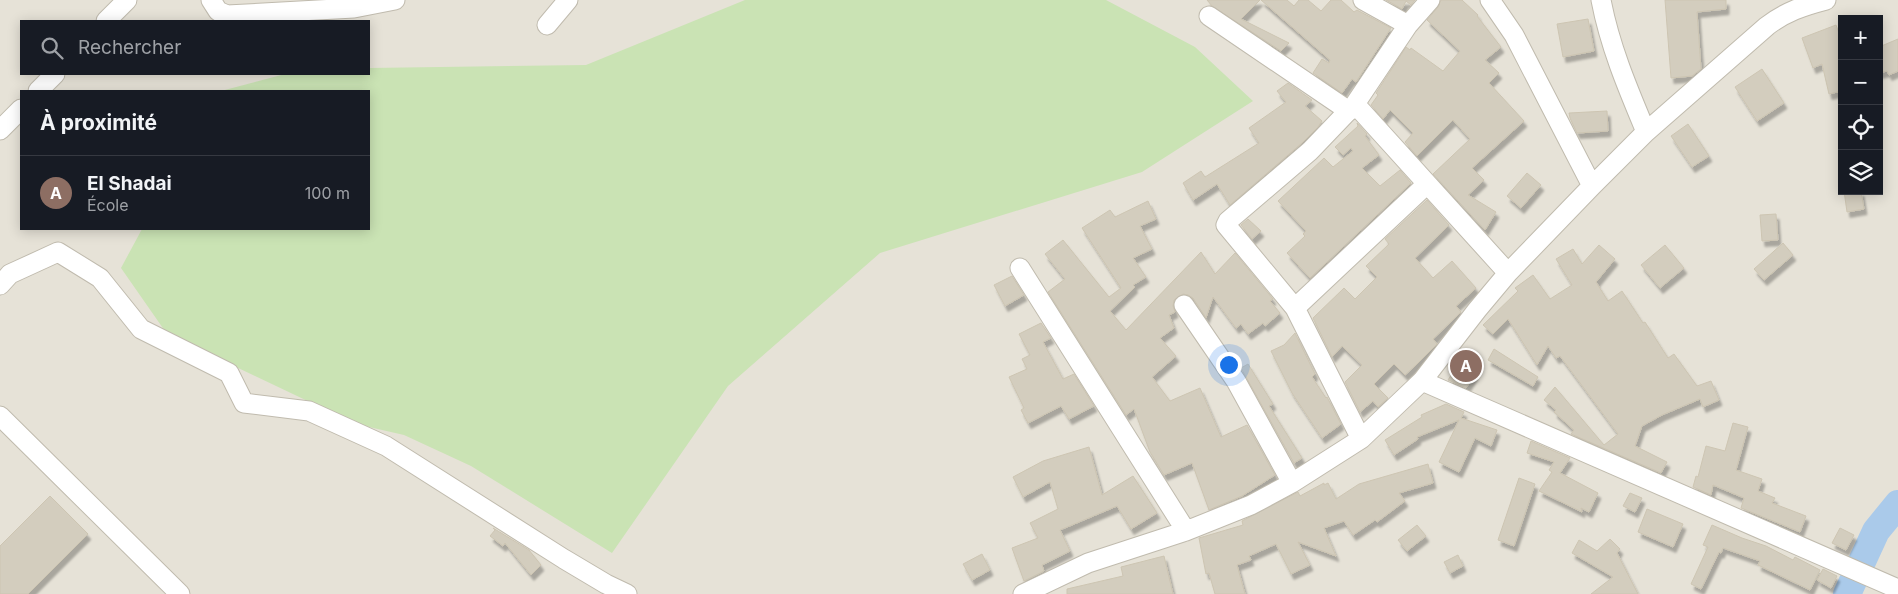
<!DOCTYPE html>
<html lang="fr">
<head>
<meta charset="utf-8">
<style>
	:root { --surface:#171b24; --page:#242831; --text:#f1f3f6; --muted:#9ea1a6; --line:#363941; --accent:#e6572b }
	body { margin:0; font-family:Inter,sans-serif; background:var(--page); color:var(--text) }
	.controls { position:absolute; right:15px; top:15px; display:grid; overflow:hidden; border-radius:0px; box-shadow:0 2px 12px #0003 }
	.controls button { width:45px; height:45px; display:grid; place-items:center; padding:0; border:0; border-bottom:1px solid var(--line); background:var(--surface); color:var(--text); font:25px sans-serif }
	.you { position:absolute; left:1228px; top:364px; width:18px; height:18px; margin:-12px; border:4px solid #fff; border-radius:50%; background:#1a73e8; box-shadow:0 0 0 8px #1a73e833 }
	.badge { display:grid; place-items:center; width:32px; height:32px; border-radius:50%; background:var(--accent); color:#fff; font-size:16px; font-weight:700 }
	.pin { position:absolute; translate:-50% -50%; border:2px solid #fff; box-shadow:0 1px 5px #0006 }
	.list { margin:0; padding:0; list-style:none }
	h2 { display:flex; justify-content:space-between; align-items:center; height:65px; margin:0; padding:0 20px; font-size:21px }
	h2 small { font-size:16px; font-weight:400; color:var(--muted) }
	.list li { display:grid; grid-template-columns:32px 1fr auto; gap:15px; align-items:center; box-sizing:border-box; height:75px; padding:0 20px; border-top:1px solid var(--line) }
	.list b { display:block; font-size:19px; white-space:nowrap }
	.list p { margin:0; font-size:16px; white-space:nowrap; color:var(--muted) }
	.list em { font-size:16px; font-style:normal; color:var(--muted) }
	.icon { flex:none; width:28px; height:28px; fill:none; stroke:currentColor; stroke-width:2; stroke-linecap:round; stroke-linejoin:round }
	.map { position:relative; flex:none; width:1898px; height:594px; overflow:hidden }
	.search { position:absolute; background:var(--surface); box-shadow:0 2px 12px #0003; left:20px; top:20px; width:350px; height:55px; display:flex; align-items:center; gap:12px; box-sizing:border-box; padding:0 18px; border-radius:0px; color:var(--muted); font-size:19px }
	.panel { position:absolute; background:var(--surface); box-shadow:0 2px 12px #0003; left:20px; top:90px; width:350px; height:140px; border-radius:0px }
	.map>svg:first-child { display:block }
</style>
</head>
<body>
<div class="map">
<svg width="1898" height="594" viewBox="0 0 1898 594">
	<defs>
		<filter id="shadow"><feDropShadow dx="3" dy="5.5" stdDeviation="1" flood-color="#0004"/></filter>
	</defs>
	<rect width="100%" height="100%" fill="#f2f0e8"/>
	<!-- residential -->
	<path fill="#e6e2d7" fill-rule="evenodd" d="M0,0H1898V594H0ZM1842,19H1879V191H1842ZM21,21H369V74H21ZM21,91H369V229H21Z"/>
	<!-- green -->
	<path fill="#cae3b4" d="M745,0H1106L1195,47L1253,101L1142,172L880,253L728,386L612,553L471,466L404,435L356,424L167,334L121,268L142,229H369V91H221L285,74H369V68L586,65Z"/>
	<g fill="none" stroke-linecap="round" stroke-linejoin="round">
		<!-- river -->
		<path stroke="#aacaea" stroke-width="28" d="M1847,594L1876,531L1898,504"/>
	</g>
	<!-- building -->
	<path fill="#d3cdbe" stroke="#cdc5b2" filter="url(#shadow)" d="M1207,0H1260L1241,19L1289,43L1281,51L1212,6Z
		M1261,0H1287L1294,6L1299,0H1308L1321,11L1331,0H1341L1354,12L1357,10L1391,28L1356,82L1352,79L1342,93L1313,73L1322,59L1329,63L1330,60Z
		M1386,0H1415L1411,5L1406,1L1402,9Z
		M1441,0H1462L1478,15L1477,16L1501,47L1485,60L1499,73L1489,83L1524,121L1472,168L1484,180L1468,195L1496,212L1485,230L1433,174L1470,139L1453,120L1417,156L1405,142L1413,133L1390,110L1383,119L1371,105L1378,95L1376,93L1406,47L1410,50L1411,48L1443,71L1460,51L1427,20L1438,7Z
		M1665,0H1726V9L1697,12L1701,69L1692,76L1671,78Z
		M1588,19L1594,51L1563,57L1557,24Z
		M1836,25L1842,41V91L1829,94L1822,64L1813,68L1802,38Z
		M1898,39V71L1889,75L1887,71L1879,73V47Z
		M1762,69L1784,103L1757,121L1735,87Z
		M1288,83L1312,100L1305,106L1322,121L1318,127L1302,143L1230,205L1217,184L1193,200L1183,183L1201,171L1205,177L1259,143L1249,128L1286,102L1277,91Z
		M1607,111L1608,131L1577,133L1570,118L1569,113Z
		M1357,123L1367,134L1365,136L1379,155L1362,168L1380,186L1400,170L1411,183L1310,278L1287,253L1305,236L1303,234L1306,231L1278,201L1324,158L1333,167L1353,151L1351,148L1343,155L1335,147L1358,126Z
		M1688,124L1709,156L1692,167L1671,136Z
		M1527,173L1541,185L1521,208L1507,196Z
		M1844,191H1861L1864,209L1847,212Z
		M1427,200L1449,225L1415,258L1433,278L1452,261L1476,288L1456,306L1461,312L1433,339L1437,344L1417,364L1405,375L1394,364L1374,384L1388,398L1378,407L1373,401L1360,412L1345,382L1362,365L1342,346L1332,357L1313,318L1344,288L1355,299L1377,277L1366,266L1389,244L1385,239Z
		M1148,201L1156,219L1140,226L1152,249L1133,258L1146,277L1133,285L1135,287L1110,311L1126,330L1201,252L1215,274L1235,253L1273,299L1270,301L1280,313L1265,326L1263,323L1248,334L1241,324L1236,328L1213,297L1206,318L1193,298L1188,295L1183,294L1174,300L1173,306L1175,312L1169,315L1174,328L1160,338L1176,356L1152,377L1170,401L1200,388L1221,437L1247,425L1275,475L1242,496L1209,510L1192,463L1164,475L1150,452L1134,409L1126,415L1048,292L1065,279L1045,254L1063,240L1109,297L1121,288L1082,228L1110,210L1115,217Z
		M1776,214L1778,240L1762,241L1760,215Z
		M1248,219L1261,231L1252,239L1241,225Z
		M1783,243L1793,255L1764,280L1754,269Z
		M1599,245L1615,259L1596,282L1608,301L1622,291L1643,323L1645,322L1668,358L1674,354L1697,386L1711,381L1719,400L1703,407L1700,399L1662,415L1642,426L1635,446L1667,462L1661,473L1571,434L1574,430L1554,412L1556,410L1544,400L1555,387L1604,445L1618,434L1560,356L1556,358L1548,346L1537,365L1508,319L1493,334L1483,325L1518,291L1515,288L1533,275L1550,299L1572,285L1556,259L1573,249L1582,264Z
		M1665,245L1684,268L1660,288L1641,265Z
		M1012,276L1024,295L1005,306L994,285Z
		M1041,323L1051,338L1043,342L1063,379L1074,374L1094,406L1069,419L1061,406L1028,423L1021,410L1024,408L1009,377L1027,369L1022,359L1030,355L1019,334Z
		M1295,333L1315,374L1312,377L1326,398L1327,397L1341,424L1322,438L1292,393L1271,351L1284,345Z
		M1494,349L1538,377L1533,386L1488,360Z
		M1459,363L1475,374L1466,388L1448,380Z
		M1248,364L1273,404L1269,406L1302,458L1294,463L1241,368Z
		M1446,404L1464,412L1461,418L1497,430L1491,446L1475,438L1459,472L1439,462L1459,420L1417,437L1418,439L1394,455L1385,440L1422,417L1421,415Z
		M1733,423L1748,427L1736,470L1762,479L1758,491L1775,498L1772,503L1806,516L1800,532L1741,508L1744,498L1713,485L1711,495L1693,487L1696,476L1698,477L1706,446L1725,451Z
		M1531,441L1570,458L1560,473L1598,493L1589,512L1581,508L1582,512L1539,491L1552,472L1549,470L1554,462L1527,453Z
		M1089,447L1102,495L1133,476L1157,513L1131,529L1117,506L1060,530L1070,551L1042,565L1044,571L1024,581L1012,548L1038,538L1030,523L1058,509L1050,482L1023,497L1013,477L1043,461Z
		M1428,464L1433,483L1399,493L1405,501L1377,522L1375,520L1353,535L1344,521L1324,528L1336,556L1298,542L1310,565L1291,574L1276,544L1249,556L1251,560L1237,565L1245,594H1215L1209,573L1206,574L1199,538L1243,525L1242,521L1298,492L1300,496L1324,483V485L1328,483L1336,499L1359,484Z
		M1519,478L1535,484L1514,546L1498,540Z
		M1630,493L1642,498L1635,512L1623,506Z
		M50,496L88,534L28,594H0V546Z
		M1647,509L1683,524L1673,547L1638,532Z
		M1417,525L1426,536L1407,551L1398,540Z
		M1712,525L1742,538L1766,546L1793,560L1795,557L1820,570L1810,590L1758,565L1760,561L1723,548L1721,553L1719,552L1701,589L1691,584L1708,547L1703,545Z
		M493,528L529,550L541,565L531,575L505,543L503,546L490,536L495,530Z
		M1840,528L1854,535L1846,550L1832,543Z
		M1610,539L1620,549L1617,553L1638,594H1591L1613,577L1572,553L1579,540L1597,551Z
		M982,554L990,570L972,580L963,564Z
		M1458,555L1463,566L1450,573L1444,562Z
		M1164,556L1173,594H1067V589L1123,576L1121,567Z
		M1823,569L1837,576L1831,588L1817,580Z"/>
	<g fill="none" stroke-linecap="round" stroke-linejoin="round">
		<!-- minor casing -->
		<g stroke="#c0bbae" stroke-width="21">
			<path id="minor" d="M211,0L218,11L227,15L354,8L395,0
				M1363,0L1408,25
				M1490,0L1514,35L1592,186
				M1601,0C1610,47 1628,89 1646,132
				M1209,16L1349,111
				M106,21L127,0
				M547,25L568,0
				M38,91L55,74
				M1355,104L1508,273
				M0,130L21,109
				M1020,268L1186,531
				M0,285L10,274L58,252L100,278L141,329L229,373L244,403L309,411L386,446L564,559L606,584L627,594
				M1184,305L1236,381L1292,483
				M1295,308L1427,184
				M1422,381L1898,589
				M0,416L180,594
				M1361,439L1295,308L1226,225L1228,221L1310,151L1355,104L1408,25L1430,0
				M1023,594L1088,563L1186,531L1251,505L1292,483L1361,439L1422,381L1477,310L1508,273L1592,186L1646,132L1767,26C1785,12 1803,6 1826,0"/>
		</g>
		<!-- minor -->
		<use href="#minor" stroke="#fff" stroke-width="19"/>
	</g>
</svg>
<div class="controls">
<button>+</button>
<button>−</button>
<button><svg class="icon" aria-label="locate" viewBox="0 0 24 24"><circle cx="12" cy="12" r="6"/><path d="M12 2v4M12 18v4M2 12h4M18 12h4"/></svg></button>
<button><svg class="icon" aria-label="layers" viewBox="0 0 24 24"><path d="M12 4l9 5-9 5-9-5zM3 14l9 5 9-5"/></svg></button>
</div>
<div class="you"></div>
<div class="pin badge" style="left:1466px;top:366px;background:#8d6e63">A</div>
<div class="search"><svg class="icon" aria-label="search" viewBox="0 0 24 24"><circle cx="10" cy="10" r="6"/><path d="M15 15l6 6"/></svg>Rechercher</div>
<section class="panel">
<h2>À proximité<small></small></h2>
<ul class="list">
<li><span class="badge" style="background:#8d6e63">A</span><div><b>El Shadai</b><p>École</p></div><em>100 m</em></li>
</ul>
</section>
</div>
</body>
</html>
